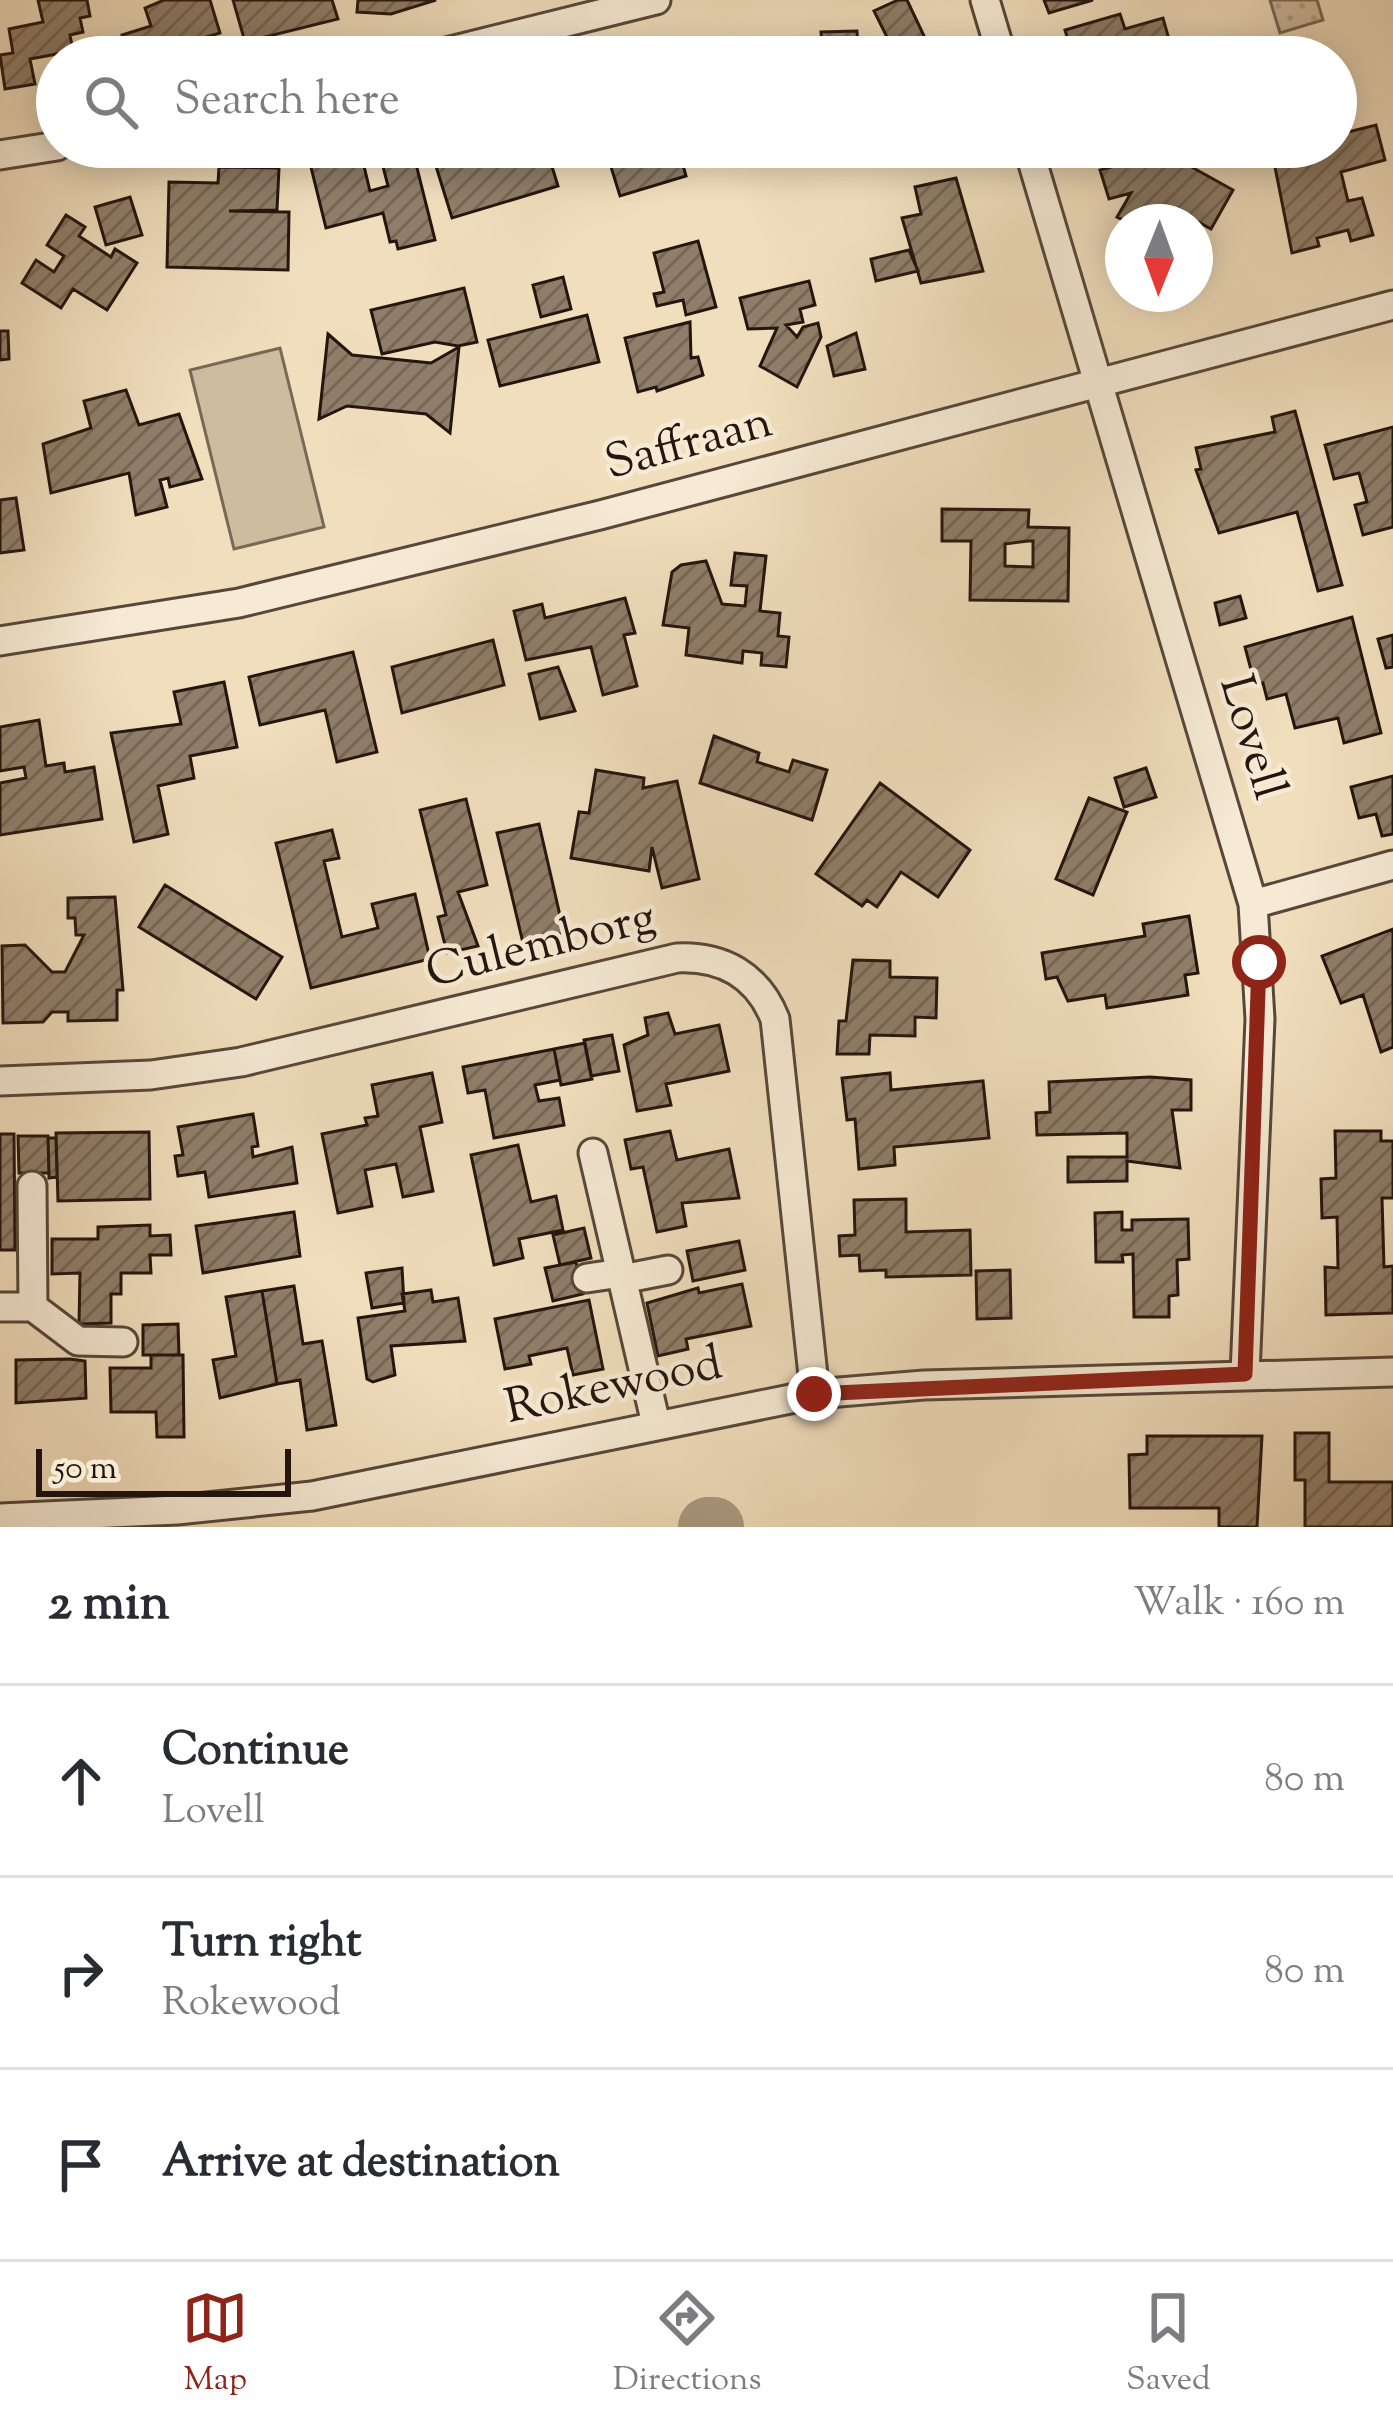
<!DOCTYPE html>
<html lang="en">
<head>
<meta charset="utf-8">
<style>
	:root { --surface:#fff; --page:#f7f7f7; --text:#2b2b33; --muted:#7c7c81; --line:#e1e1e2; --accent:#8f2418 }
	body { margin:0; font-family:"Sorts Mill Goudy",serif; background:var(--page); color:var(--text) }
	.compass { position:absolute; left:1105px; top:204px; width:108px; height:108px; border-radius:50%; background:var(--surface); box-shadow:0 6px 30px #0003; rotate:181deg }
	.scale { position:absolute; left:36px; bottom:30px; width:255px; box-sizing:border-box; padding-left:12px; border:6px solid #24150e; border-top:0; font-size:33px; line-height:42px; white-space:nowrap; color:#24150e; -webkit-text-stroke:9px #f6ead4; paint-order:stroke }
	.stop { position:absolute; width:36px; height:36px; margin:-27px; border:9px solid #8f2418; border-radius:50%; background:#fff }
	.stop.end { background:#8f2418; border-color:#fff; box-shadow:0 3px 12px #0008 }
	.list { margin:0; padding:0; list-style:none }
	h2 { display:flex; justify-content:space-between; align-items:center; height:156px; margin:0; padding:0 48px; font-size:51px }
	h2 small { font-size:39px; font-weight:400; color:var(--muted) }
	.list li { display:grid; grid-template-columns:78px 1fr auto; gap:36px; align-items:center; box-sizing:border-box; height:192px; padding:0 48px; border-top:3px solid var(--line) }
	.list b { display:block; font-size:45px; white-space:nowrap }
	.list p { margin:0; font-size:39px; white-space:nowrap; color:var(--muted) }
	.list em { font-size:39px; font-style:normal; color:var(--muted) }
	.icon { flex:none; width:66px; height:66px; fill:none; stroke:currentColor; stroke-width:2; stroke-linecap:round; stroke-linejoin:round }
	.map { position:relative; flex:none; width:1393px; height:1527px; overflow:hidden }
	.search { position:absolute; background:var(--surface); box-shadow:0 6px 30px #0003; left:36px; right:36px; top:36px; height:132px; display:flex; align-items:center; gap:30px; box-sizing:border-box; padding:0 42px; border-radius:66px; color:var(--muted); font-size:45px }
	.sheet { height:732px; background:var(--surface) }
	nav { display:flex; justify-content:space-around; align-items:center; box-sizing:border-box; height:168px; border-top:3px solid var(--line); background:var(--surface); font-size:33px; color:var(--muted) }
	nav a { display:grid; justify-items:center; gap:6px }
	nav .on { color:var(--accent) }
	.map>svg:first-child { display:block }
</style>
</head>
<body>
<div class="map">
<svg width="1393" height="1527" viewBox="0 0 1393 1527">
	<defs>
		<pattern id="garden-dots" width="8" height="8" patternUnits="userSpaceOnUse" patternTransform="scale(3)"><rect width="8" height="8" fill="#cebc9f"/><path d="M2 2h.1M6 6h.1" fill="none" stroke="#b1a188" stroke-width="1.8" stroke-linecap="round"/></pattern>
		<pattern id="building-hatch" width="6" height="6" patternUnits="userSpaceOnUse" patternTransform="scale(3)"><rect width="6" height="6" fill="#8f7e69"/><path d="M-1 1l2-2M0 6l6-6M5 7l2-2" fill="none" stroke="#756655"/></pattern>
	</defs>
	<rect width="100%" height="100%" fill="#f1debd"/>
	<filter id="stains"><feTurbulence type="fractalNoise" baseFrequency=".00167" numOctaves="4"/><feColorMatrix values="0 0 0 0 .2 0 0 0 0 .09 0 0 0 0 .02 0 0 0 .5 -.17"/></filter>
	<radialGradient id="worn" r=".72"><stop offset=".6" stop-color="#630" stop-opacity="0"/><stop offset="1" stop-color="#630" stop-opacity=".3"/></radialGradient>
	<!-- grass -->
	<path fill="#cebc9f" stroke="#796856" stroke-width="3" d="M280,348L324,527L234,549L190,370Z"/>
	<!-- garden -->
	<path fill="url(#garden-dots)" stroke="#796856" stroke-width="3" d="M1270,0H1317L1323,20L1280,33Z"/>
	<g fill="none" stroke-linecap="round" stroke-linejoin="round">
		<!-- river -->
		<path stroke="#ab9a82" stroke-width="60" d="M708,1527H714"/>
	</g>
	<!-- building -->
	<path fill="url(#building-hatch)" stroke="#24150e" stroke-width="3" fill-rule="evenodd" d="M38,0H87L90,16L80,18L83,32L70,35L73,51L30,59L35,84L5,89L0,55L13,53L9,29L43,22Z
		M164,0H210L220,33L180,45L183,55L176,57H128L122,35L151,26L145,8Z
		M233,0H332L338,19L245,42Z
		M358,0H436L391,14L357,12Z
		M898,0H907L934,57H823L821,32L857,31L858,46L888,39L874,11Z
		M1044,0H1093L1049,13Z
		M1120,14L1125,29L1163,18L1174,57H1073L1065,30Z
		M754,41L758,57H691Z
		M1376,125L1385,160L1341,172L1348,201L1362,198L1373,235L1351,241L1348,230L1317,238L1319,246L1292,253L1275,167L1311,158L1316,147H1336V135Z
		M306,147H352L356,160L362,158L370,191L388,186L380,155L406,148L409,161L415,160L435,240L398,249L396,241L390,242L383,213L326,228Z
		M491,147H546L558,186L452,218L435,163Z
		M569,147H678L686,176L620,196L607,154L575,164Z
		M1173,147L1192,158L1188,165L1233,190L1211,229L1175,209L1168,222H1127L1117,217L1131,193L1109,199L1100,170L1142,158L1140,153L1157,147Z
		M219,167L279,168L277,210L229,211L289,212L288,270L167,267L169,182L218,183Z
		M956,178L983,271L921,283L902,218L921,214L915,187Z
		M130,197L142,235L106,245L95,207Z
		M66,215L85,227L79,236L111,257L115,249L137,263L107,310L73,289L61,308L22,283L36,260L54,272L64,256L47,245Z
		M698,241L716,307L686,315L683,300L657,306L654,294L664,292L654,253Z
		M909,250L918,271L876,281L871,259Z
		M563,277L571,309L541,317L533,285Z
		M809,281L815,305L800,309L803,322L786,325L797,337L803,327L818,323L821,337L797,387L760,366L777,328L748,329L740,298Z
		M464,288L477,342L458,346L435,342L382,354L371,310Z
		M587,315L599,362L500,386L488,340Z
		M690,322L691,358L698,357L703,375L657,391L656,387L638,392L625,338Z
		M0,331H8L9,359L0,360Z
		M856,333L865,369L834,376L827,346Z
		M328,334L352,355L431,363L459,347L450,433L426,414L347,406L319,419Z
		M126,390L139,425L179,414L202,479L170,487L168,478L160,480L167,507L136,515L129,473L51,493L43,444L91,428L84,401Z
		M1295,411L1342,585L1318,591L1297,512L1219,533L1196,470L1201,469L1196,448L1275,432L1272,417Z
		M1393,427V527L1363,535L1355,505L1367,502L1359,473L1334,479L1325,445Z
		M16,498L24,550L0,553V500Z
		M942,509L1029,510L1028,527L1069,528L1068,601L970,600L971,541H942ZM1028,541H1033V567L1005,566V544Z
		M735,553L766,556L760,611L780,613L778,636L789,637L786,667L761,665L762,653L743,651L742,663L686,655L689,628L663,625L672,572L681,565L706,561L722,604L745,606L747,586L731,585Z
		M1240,596L1246,618L1220,625L1215,603Z
		M625,598L635,633L624,635L637,686L603,695L591,647L526,660L514,611L542,604L545,618Z
		M1352,617L1381,733L1344,743L1338,718L1295,728L1286,694L1267,699L1263,683L1255,685L1245,647Z
		M1393,635V667L1386,668L1378,639Z
		M493,640L504,685L402,713L392,667Z
		M353,652L377,752L337,762L325,710L260,725L249,677Z
		M558,667L575,711L540,719L529,674Z
		M224,682L237,747L190,756L194,778L158,786L168,834L134,842L111,733L181,724L174,692Z
		M39,720L46,766L64,763L65,772L94,767L102,819L0,835V783L26,778L24,767L0,771V727Z
		M714,736L759,753L757,762L789,772L793,760L827,770L812,820L700,783Z
		M1146,768L1156,797L1124,807L1115,778Z
		M596,770L644,778L643,788L677,781L699,879L662,888L652,847L649,871L571,858L579,812L589,813Z
		M1393,776V834L1382,836L1376,814L1359,818L1351,787Z
		M880,783L970,850L938,897L901,872L877,907L867,900L862,906L816,874Z
		M1089,798L1127,812L1093,895L1056,879Z
		M466,799L487,885L458,892L478,946L447,953L438,917L446,915L420,810Z
		M539,824L564,933L523,943L497,833Z
		M332,830L339,858L324,861L342,937L378,928L372,904L415,894L430,959L311,988L276,843Z
		M165,885L282,957L256,999L139,927Z
		M115,897L123,990H117V1020L68,1021V1012H52L43,1022L3,1023L2,946L25,945L52,972H65L84,935H76L75,918H68V898Z
		M1189,916L1198,973L1185,975L1188,995L1107,1008L1105,995L1068,1001L1057,977L1046,979L1042,953L1145,936L1143,924Z
		M1393,929V1047L1381,1052L1363,995L1341,1003L1322,956Z
		M853,960L890,961V977L937,978L936,1018L915,1017V1036L870,1035L869,1054H837L839,1021H846Z
		M668,1013L675,1034L719,1025L729,1071L666,1084L671,1105L637,1111L624,1045L648,1035L645,1018Z
		M612,1035L619,1071L591,1076L584,1040Z
		M585,1043L592,1079L561,1085L554,1049Z
		M554,1049L560,1080L535,1085L539,1101L559,1098L564,1125L494,1138L485,1090L468,1093L463,1067Z
		M432,1073L442,1122L420,1127L433,1191L403,1197L396,1164L365,1170L372,1206L338,1213L322,1134L367,1125L365,1118L378,1116L372,1085Z
		M890,1073L891,1090L983,1081L989,1138L894,1147L895,1165L859,1169L855,1119L847,1120L842,1078Z
		M1150,1077L1191,1080V1110H1172L1180,1168L1127,1161V1181L1068,1182V1157H1127V1133L1037,1135L1036,1113L1050,1112L1049,1082Z
		M253,1114L258,1146L252,1147L253,1157L292,1147L297,1183L209,1197L205,1172L178,1176L175,1156L183,1155L178,1127Z
		M670,1131L677,1160L729,1149L739,1198L682,1203L686,1226L657,1232L643,1167L631,1169L625,1140Z
		M1335,1131H1381V1141H1393V1198H1382L1384,1267L1393,1266V1313L1326,1315L1325,1267L1338,1268L1337,1217L1322,1218L1321,1179L1336,1178Z
		M149,1132L150,1199L58,1201L56,1133Z
		M0,1134H14L15,1250H0Z
		M18,1136H48L49,1173H19Z
		M48,1138H56L57,1177L49,1178Z
		M518,1145L531,1202L556,1196L563,1230L519,1239L523,1258L494,1265L471,1155Z
		M906,1199V1232L970,1230L971,1275L886,1277V1270L860,1271L859,1255L840,1256L839,1236L855,1235L854,1200Z
		M294,1212L300,1256L203,1273L196,1226Z
		M1122,1212V1230H1132V1220L1188,1219L1189,1259L1177,1260L1178,1295L1169,1296V1317H1134L1133,1254L1122,1255L1123,1262H1096L1095,1213Z
		M150,1225V1236L170,1235L171,1255H150L151,1273H121V1294H111V1323L79,1324L80,1273L52,1274V1239H98V1227Z
		M584,1228L591,1258L560,1265L553,1235Z
		M739,1241L745,1270L693,1281L687,1251Z
		M576,1262L583,1294L553,1301L545,1268Z
		M402,1268L404,1303L372,1308L366,1273Z
		M1010,1270L1011,1318L977,1319L976,1271Z
		M742,1284L751,1326L686,1339L688,1349L658,1356L647,1303L698,1288L699,1293Z
		M294,1286L303,1344L322,1341L336,1425L307,1430L300,1380L277,1384L262,1291Z
		M431,1290L433,1302L458,1298L465,1341L391,1346L395,1375L373,1382L367,1379L358,1318L405,1311L402,1294Z
		M262,1291L277,1384L220,1398L213,1360L236,1356L226,1297Z
		M589,1300L603,1369L573,1375L567,1348L529,1356L531,1364L505,1369L495,1319Z
		M178,1324L179,1355H143V1325Z
		M151,1355H183L184,1437H157L156,1412H111L110,1368H151Z
		M70,1359L85,1361L86,1398L16,1403V1360Z
		M1295,1433H1329V1482H1393V1527H1305V1480H1295Z
		M1147,1436H1262L1257,1527H1219V1508H1130L1129,1455L1147,1454Z"/>
	<g fill="none" stroke-linecap="round" stroke-linejoin="round">
		<!-- minor casing -->
		<g stroke="#57473a" stroke-width="33">
			<path id="minor" d="M985,0L1002,57
				M426,57L656,0
				M1028,147L1253,904L1260,1019L1245,1374
				M0,155L57,146
				M0,641L239,603L600,515L1393,305
				M1253,904L1393,865
				M0,1081L151,1075L241,1062L677,958C723,956 758,976 775,1019L815,1394
				M593,1153L656,1424
				M587,1278L621,1273
				M622,1279L668,1270
				M0,1307H33L32,1186
				M33,1307L78,1341L123,1342
				M0,1518L177,1510L312,1496L815,1394L924,1385L1393,1372"/>
		</g>
		<!-- minor -->
		<use href="#minor" stroke="#f6ead4" stroke-width="27"/>
	</g>
	<g fill="none" stroke-linecap="round" stroke-linejoin="round">
		<!-- route -->
		<path stroke="#8f2418" stroke-width="15" d="M814,1394L1245,1374L1259,962"/>
	</g>
	<g text-anchor="middle" dominant-baseline="central" stroke-width="9" stroke-linejoin="round" paint-order="stroke">
		<!-- street labels -->
		<g font-size="48" fill="#24150e" stroke="#f6ead4">
			<text transform="translate(689 445) rotate(-15)">Saffraan</text>
			<text transform="translate(1250 738) rotate(73)">Lovell</text>
			<text transform="translate(541 947) rotate(-14)">Culemborg</text>
			<text transform="translate(614 1388) rotate(-12)">Rokewood</text>
		</g>
	</g>
	<rect width="100%" height="100%" filter="url(#stains)"/>
	<rect width="100%" height="100%" fill="url(#worn)"/>
</svg>
<svg class="compass" viewBox="-18 -18 36 36"><path d="M0-13l5 13h-10z" fill="#e53935"/><path d="M0 13l5-13h-10z" fill="#7c7c81"/></svg>
<div class="scale">50 m</div>
<div class="stop" style="left:1259px;top:962px"></div>
<div class="stop end" style="left:814px;top:1394px"></div>
<div class="search"><svg class="icon" aria-label="search" viewBox="0 0 24 24"><circle cx="10" cy="10" r="6"/><path d="M15 15l6 6"/></svg>Search here</div>
</div>
<section class="sheet">
<h2>2 min<small>Walk · 160 m</small></h2>
<ul class="list">
<li><svg class="icon" aria-label="ahead" viewBox="0 0 24 24"><path d="M12 20V5M6 11l6-6 6 6"/></svg><div><b>Continue</b><p>Lovell</p></div><em>80 m</em></li>
<li><svg class="icon" aria-label="right" viewBox="0 0 24 24"><path d="M7 20v-9h11M14 6l5 5-5 5"/></svg><div><b>Turn right</b><p>Rokewood</p></div><em>80 m</em></li>
<li><svg class="icon" aria-label="arrive" viewBox="0 0 24 24"><path d="M6 21V4h12l-3 4 3 4H6"/></svg><div><b>Arrive at destination</b></div></li>
</ul>
</section>
<nav>
<a class="on"><svg class="icon" aria-label="map" viewBox="0 0 24 24"><path d="M3 6l6-2 6 2 6-2v14l-6 2-6-2-6 2zM9 4v14M15 6v14"/></svg>Map</a>
<a><svg class="icon" aria-label="directions" viewBox="0 0 24 24"><path d="M12 3l9 9-9 9-9-9zM9 14v-3h6M13 9l2 2-2 2"/></svg>Directions</a>
<a><svg class="icon" aria-label="saved" viewBox="0 0 24 24"><path d="M7 4h10v16l-5-4-5 4z"/></svg>Saved</a>
</nav>
</body>
</html>
